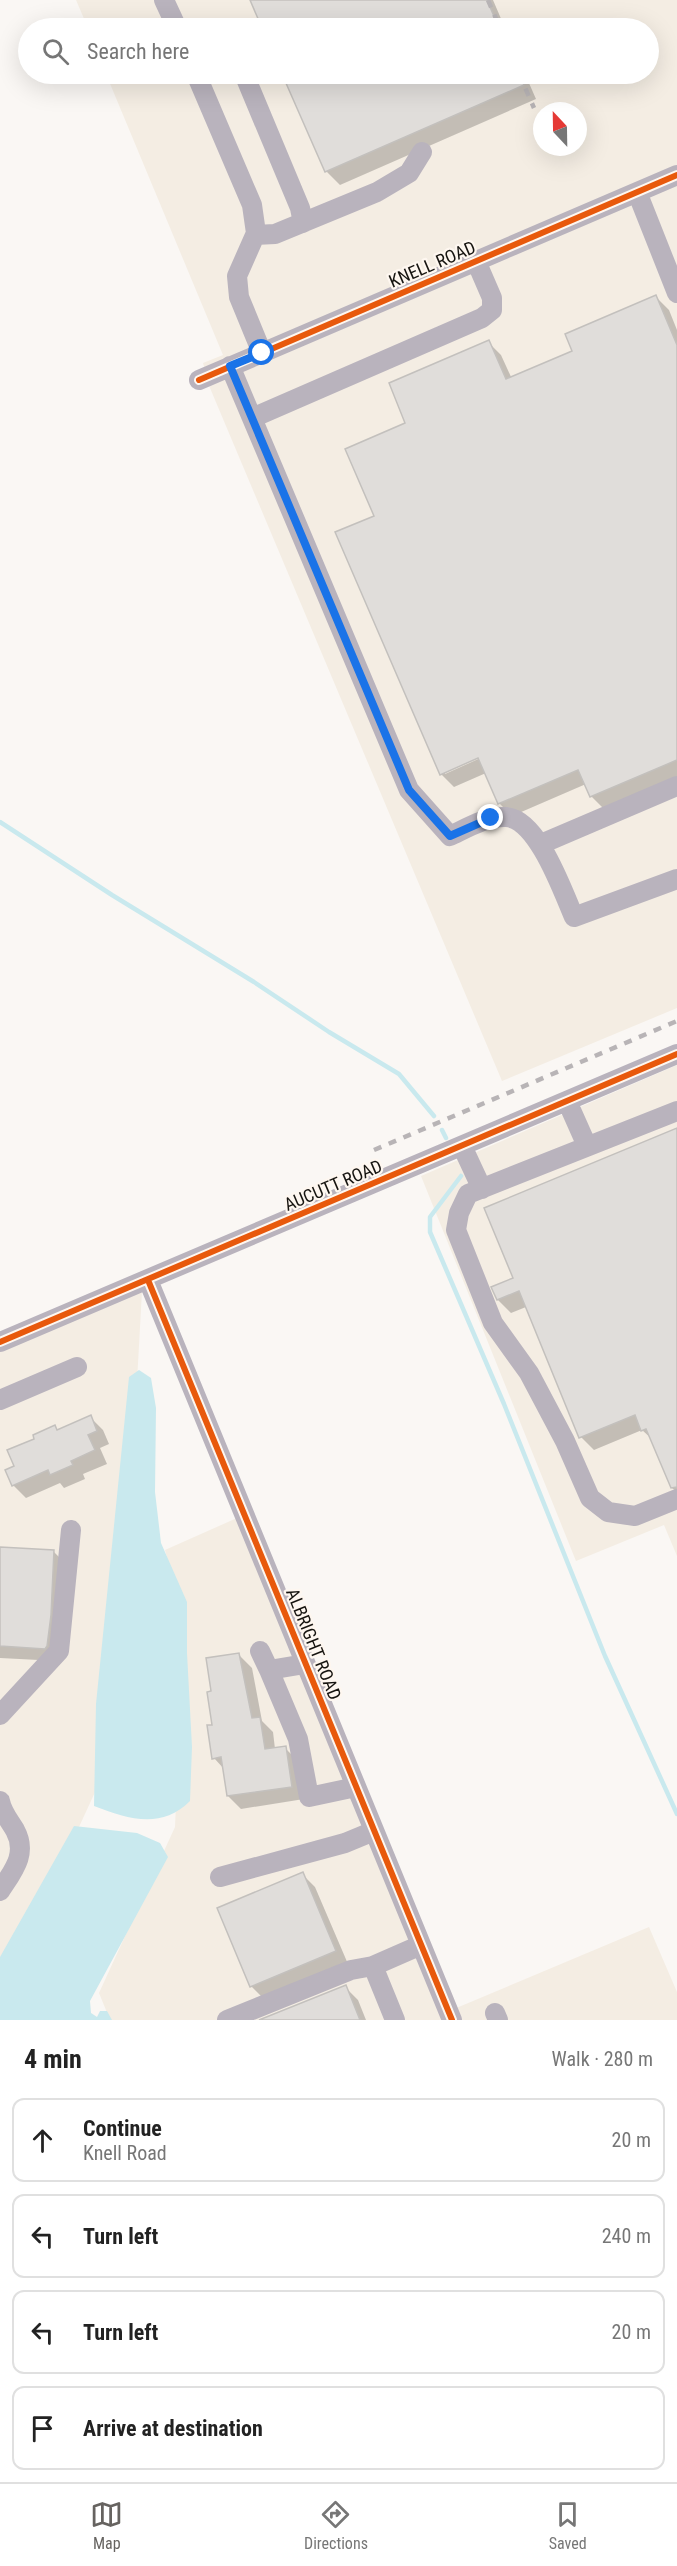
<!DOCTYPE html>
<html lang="en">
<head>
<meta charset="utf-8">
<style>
	:root { --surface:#fff; --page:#f2f2f2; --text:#222; --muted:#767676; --line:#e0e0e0; --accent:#666360 }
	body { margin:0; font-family:"Roboto Condensed",sans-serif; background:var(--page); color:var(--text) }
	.compass { position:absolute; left:533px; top:102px; width:54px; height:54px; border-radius:50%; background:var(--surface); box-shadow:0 6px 24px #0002; rotate:338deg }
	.stop { position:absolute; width:18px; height:18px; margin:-14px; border:4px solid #1a73e8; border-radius:50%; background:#fff }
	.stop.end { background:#1a73e8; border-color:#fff; box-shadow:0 2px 6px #0008 }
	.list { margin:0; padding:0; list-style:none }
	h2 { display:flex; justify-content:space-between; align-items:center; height:78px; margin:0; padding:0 24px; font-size:26px }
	h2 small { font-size:20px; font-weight:400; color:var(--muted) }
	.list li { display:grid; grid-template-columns:39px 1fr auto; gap:18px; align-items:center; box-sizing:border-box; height:84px; margin:0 12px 12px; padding:0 12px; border:2px solid var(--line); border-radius:12px }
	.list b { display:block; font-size:22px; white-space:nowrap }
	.list p { margin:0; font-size:20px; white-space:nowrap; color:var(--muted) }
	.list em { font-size:20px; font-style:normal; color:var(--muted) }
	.icon { flex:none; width:33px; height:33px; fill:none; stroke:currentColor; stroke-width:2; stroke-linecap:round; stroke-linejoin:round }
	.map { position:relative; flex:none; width:677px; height:2020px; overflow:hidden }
	.search { position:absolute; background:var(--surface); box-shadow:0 6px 24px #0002; left:18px; right:18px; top:18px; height:66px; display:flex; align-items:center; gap:15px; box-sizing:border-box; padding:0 21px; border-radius:33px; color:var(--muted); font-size:22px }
	.sheet { height:462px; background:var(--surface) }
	nav { display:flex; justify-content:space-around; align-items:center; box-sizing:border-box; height:84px; border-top:2px solid var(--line); background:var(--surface); font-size:16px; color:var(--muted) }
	nav a { display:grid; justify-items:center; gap:3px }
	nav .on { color:var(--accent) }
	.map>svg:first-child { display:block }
</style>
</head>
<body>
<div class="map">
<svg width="677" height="2020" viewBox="0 0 677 2020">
	<rect width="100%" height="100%" fill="#faf7f4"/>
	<!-- built -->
	<path fill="#f4ede3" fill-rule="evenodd" d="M76,0H677V1008L502,1081L210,388L203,363L223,355L106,74H648V28H88ZM542,111H578V147H542Z
		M677,1065V1556L664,1525L576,1561L421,1176Z
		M142,1291L128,1545L96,1790L9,1979L0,1987V1352Z
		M237,1518L442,2014L649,1927L677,1992V2020H110L99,1993L175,1827L184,1623L165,1550Z"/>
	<!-- water -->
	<path fill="#c9e9ee" d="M139,1370L151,1378L156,1408L155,1492L161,1543L187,1602V1653L192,1747L190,1801C161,1830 128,1819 94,1806L96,1704L129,1377Z
		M74,1826L137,1833L160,1843L168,1857L90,2001L91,2013L97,2017L100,2011H107L112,2020H0V1957Z"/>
	<!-- shadow -->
	<path fill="#0003" fill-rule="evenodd" d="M252,0H493L505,28H264Z
		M284,74H525L536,99L340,185L327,172Z
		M656,297L669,310L677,330V778L604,809L591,796L586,784L512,816L499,803L486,773L454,787L441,774L376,517L407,423L488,342L501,355L512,379L574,352ZM484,754L485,756L445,774V771Z
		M677,1130V1492L672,1488L653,1440L642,1430L594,1450L581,1437L526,1307L511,1313L498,1300L493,1287L515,1279Z
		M90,1417L103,1430L109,1444L100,1448L107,1464L83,1474L85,1479L64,1488L60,1483L26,1498L13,1485L16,1467L36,1439L55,1427L59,1431Z
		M0,1549L53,1551L66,1564L58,1661L0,1658Z
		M239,1655L252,1668L262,1721L273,1732L275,1749L285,1748L298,1761L304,1799L241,1809L228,1796L224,1769L214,1758L213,1693Z
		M302,1874L315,1887L348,1964L264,1999L251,1986Z
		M345,1987L358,2000L366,2020H263Z"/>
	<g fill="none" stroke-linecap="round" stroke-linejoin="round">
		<!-- stream -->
		<path stroke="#c9e9ee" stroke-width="4.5" d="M0,822L112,895L254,982L329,1032L399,1074L434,1116
			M442,1130L446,1138
			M461,1176L430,1217V1232L504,1404L605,1656L677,1814"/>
	</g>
	<!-- building -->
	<path fill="#e0ddda" stroke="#c3c0bd" stroke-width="1.5" d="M250,0H487L499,28H262Z
		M282,74H519L524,85L325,172Z
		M656,295L677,345V760L590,797L578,770L498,804L478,758L440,775L335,532L374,516L345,449L405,423L389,383L489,340L506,379L572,351L565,334Z
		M677,1128V1487L671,1488L646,1429L641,1431L635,1415L579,1438L519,1291L497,1300L491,1287L513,1278L484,1208Z
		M91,1415L97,1431L88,1435L95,1450L71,1461L73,1465L50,1475L48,1470L12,1486L5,1470L14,1466L7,1450L34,1439L33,1435L55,1425L57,1430Z
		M0,1547L54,1550L51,1615L47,1646L45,1649L0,1646Z
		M239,1653L252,1718L260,1717L265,1749L286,1746L292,1787L227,1796L221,1757L212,1759L207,1725H212L207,1692L211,1691L206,1658Z
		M303,1872L336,1951L250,1987L217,1908Z
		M346,1985L360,2020H259Z"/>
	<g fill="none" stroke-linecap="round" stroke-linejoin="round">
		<!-- minor -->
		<path stroke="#b9b3bd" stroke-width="20" d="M164,0L177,28
			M196,74L252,205L256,233L237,276L239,297L262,353
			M244,74L300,208L303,223
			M637,192L677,293
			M255,235L275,234L377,192L409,173L422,152
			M230,366L409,790L450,836C467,828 487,816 506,817C538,819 563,892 574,917L677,879
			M199,380L677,175
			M252,418L482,318L492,310V298L476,261
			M541,844L677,786
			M567,1101L587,1146
			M677,1111L468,1194L459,1213L456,1230L493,1323L529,1373L565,1441L590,1498L608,1512L635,1516L677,1499
			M462,1146L482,1189
			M148,1280L452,2020
			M0,1342L677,1054
			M0,1400L77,1367
			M260,1651L269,1670
			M305,1664L269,1670L298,1739L309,1797L356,1787
			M0,1715L59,1651L71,1530
			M0,1801C2,1812 9,1820 15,1830C28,1854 13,1871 0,1891
			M220,1877L345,1843L374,1831
			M373,1966L395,2020
			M495,2013L498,2020
			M227,2020L351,1970L373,1966L421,1945"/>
		<!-- rail -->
		<path stroke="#b8b4b6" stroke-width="4.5" stroke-dasharray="8 8" stroke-linecap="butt" d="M488,0L500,28
			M519,74L534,108
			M374,1150L677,1021"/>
		<!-- cycleway casing -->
		<g stroke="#fef7f0" stroke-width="10">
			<path id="cycleway" d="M199,380L677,175
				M148,1280L452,2020
				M0,1342L677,1054"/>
		</g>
		<!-- cycleway -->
		<use href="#cycleway" stroke="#e8590c" stroke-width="6"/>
	</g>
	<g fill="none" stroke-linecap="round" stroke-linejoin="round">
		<!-- route -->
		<path stroke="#1a73e8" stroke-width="8" d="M262,353L230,366L409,790L450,836L491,818"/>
	</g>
	<g text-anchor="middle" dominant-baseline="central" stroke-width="4.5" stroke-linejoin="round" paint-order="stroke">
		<!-- street labels -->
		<g font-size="18" fill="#161410" stroke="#fef7f0">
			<text transform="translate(432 264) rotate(-23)">KNELL ROAD</text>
			<text transform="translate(333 1185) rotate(-23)">AUCUTT ROAD</text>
			<text transform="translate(314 1644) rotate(68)">ALBRIGHT ROAD</text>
		</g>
	</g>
</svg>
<svg class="compass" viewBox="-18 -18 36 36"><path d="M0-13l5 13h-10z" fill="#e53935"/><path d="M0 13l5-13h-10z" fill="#767676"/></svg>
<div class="stop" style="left:262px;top:353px"></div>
<div class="stop end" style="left:491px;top:818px"></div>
<div class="search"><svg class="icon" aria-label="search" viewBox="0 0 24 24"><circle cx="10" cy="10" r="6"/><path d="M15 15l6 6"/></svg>Search here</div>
</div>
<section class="sheet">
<h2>4 min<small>Walk · 280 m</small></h2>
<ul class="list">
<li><svg class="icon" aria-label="ahead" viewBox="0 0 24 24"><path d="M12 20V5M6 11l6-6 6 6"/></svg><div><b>Continue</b><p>Knell Road</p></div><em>20 m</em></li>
<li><svg class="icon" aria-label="left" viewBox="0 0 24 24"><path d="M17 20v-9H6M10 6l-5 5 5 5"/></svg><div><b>Turn left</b></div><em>240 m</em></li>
<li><svg class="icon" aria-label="left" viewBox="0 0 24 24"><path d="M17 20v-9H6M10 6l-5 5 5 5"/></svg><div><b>Turn left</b></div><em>20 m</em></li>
<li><svg class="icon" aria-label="arrive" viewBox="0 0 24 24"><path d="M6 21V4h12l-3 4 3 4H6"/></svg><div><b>Arrive at destination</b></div></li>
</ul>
</section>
<nav>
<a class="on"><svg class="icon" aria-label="map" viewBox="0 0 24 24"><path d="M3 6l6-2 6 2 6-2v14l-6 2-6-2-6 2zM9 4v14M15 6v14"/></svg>Map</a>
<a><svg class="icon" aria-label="directions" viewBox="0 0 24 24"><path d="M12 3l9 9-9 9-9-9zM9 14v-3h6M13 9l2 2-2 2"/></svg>Directions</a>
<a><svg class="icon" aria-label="saved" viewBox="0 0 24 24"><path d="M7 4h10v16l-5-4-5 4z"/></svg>Saved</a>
</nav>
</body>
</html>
